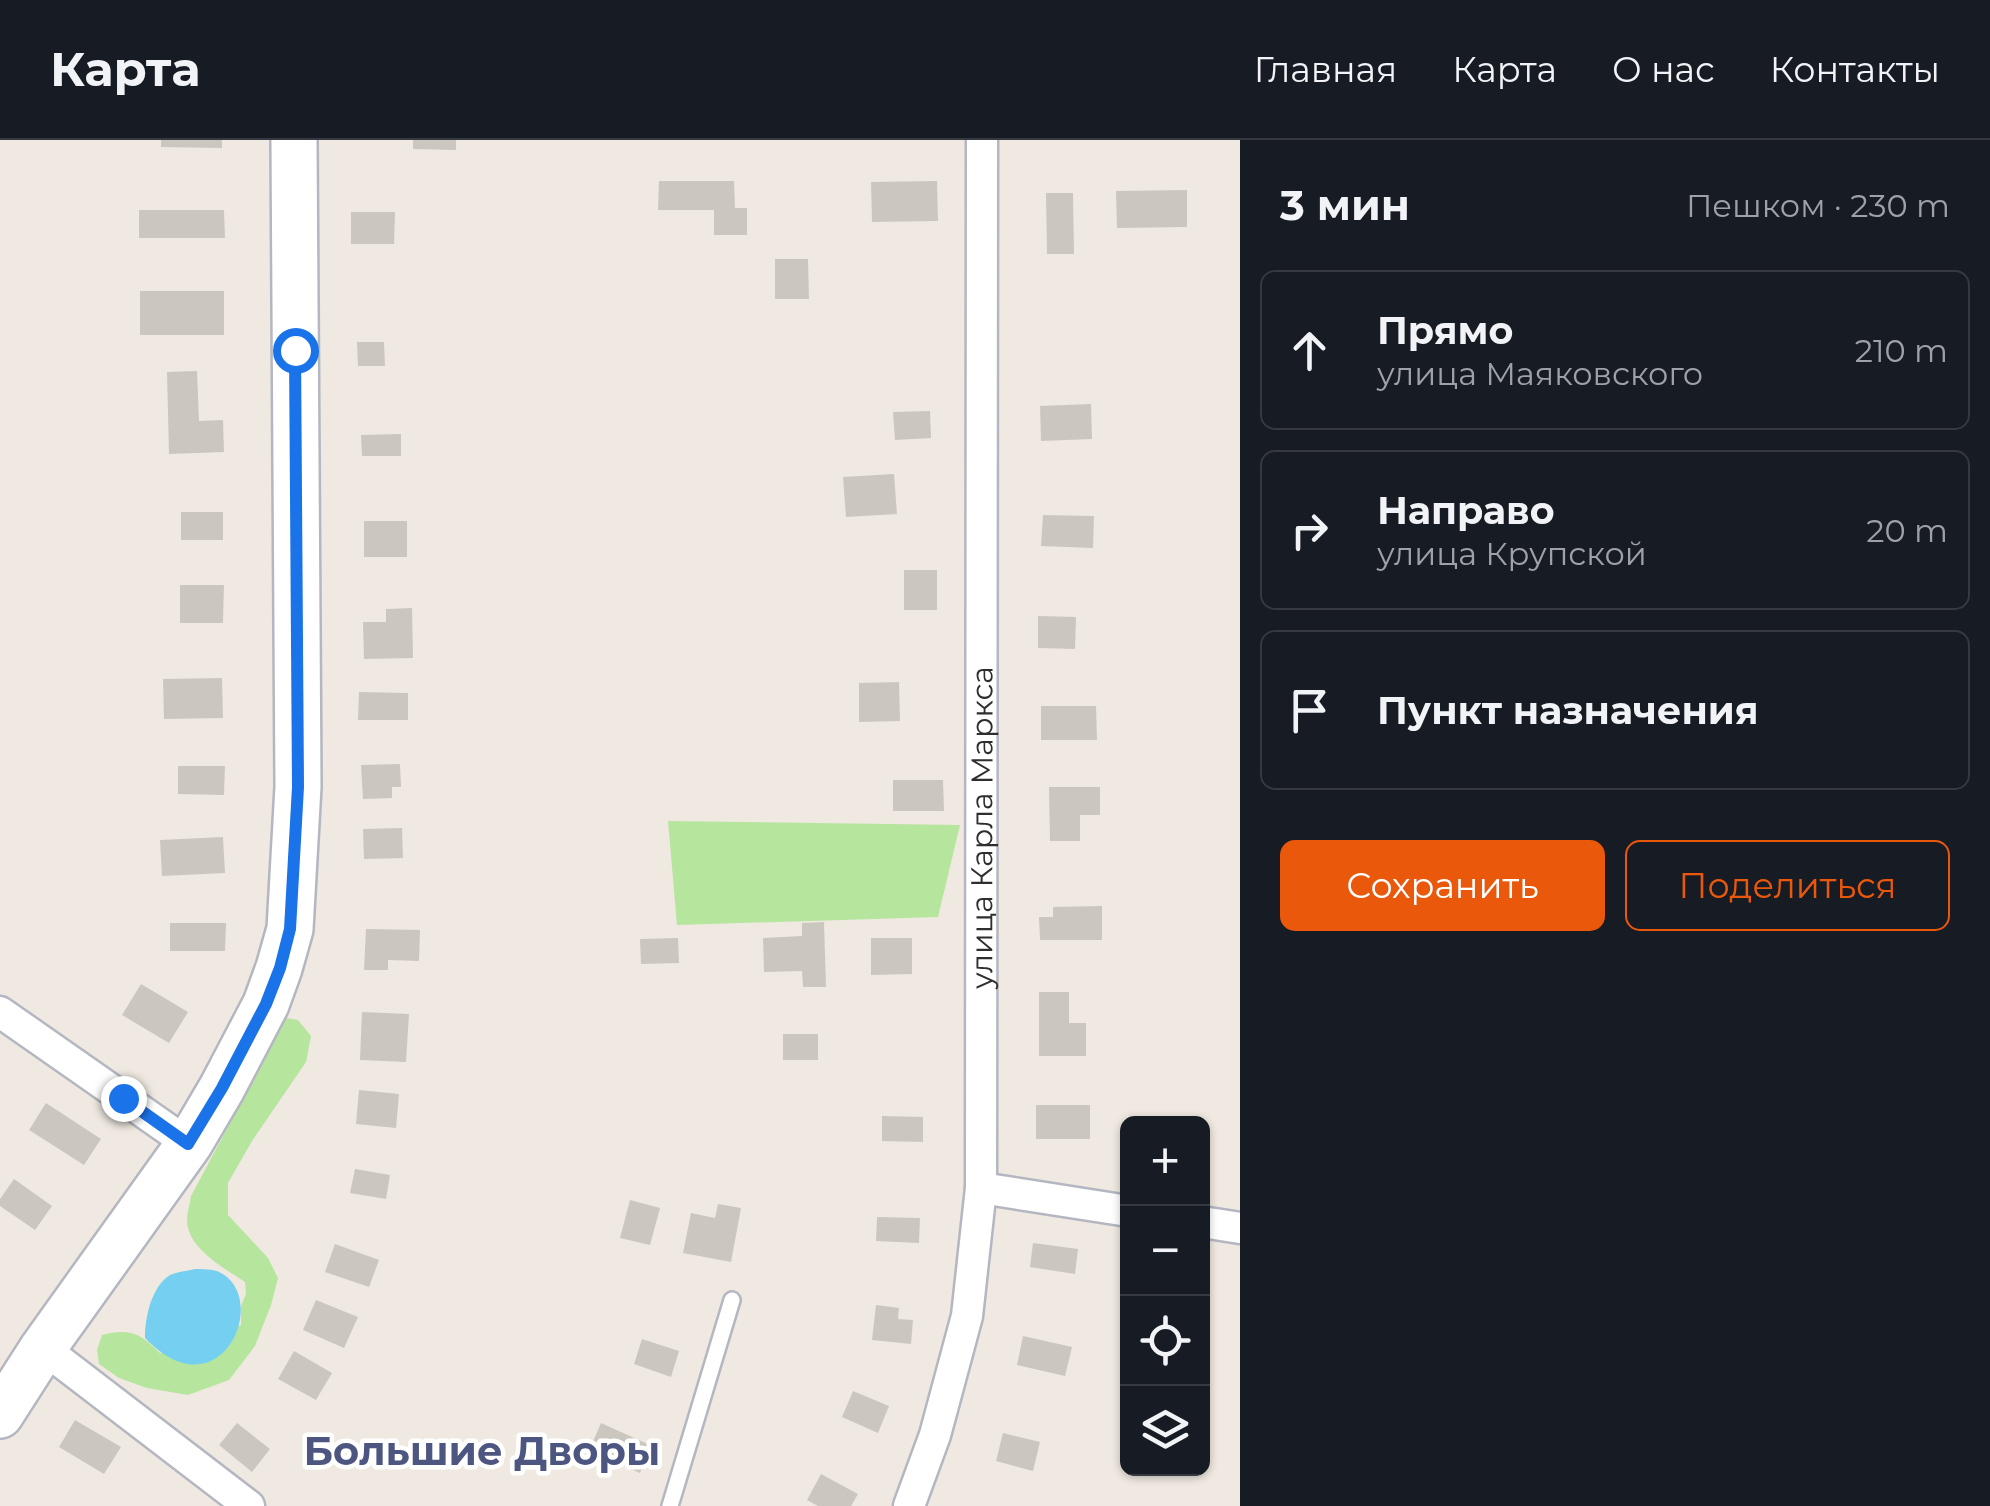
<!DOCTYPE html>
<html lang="ru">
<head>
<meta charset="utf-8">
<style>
	:root { --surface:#171b24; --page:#20242c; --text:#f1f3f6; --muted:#9ea1a6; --line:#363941; --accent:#ea580c }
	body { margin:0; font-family:Montserrat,sans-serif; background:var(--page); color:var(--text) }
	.controls { position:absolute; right:30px; bottom:30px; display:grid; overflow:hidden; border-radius:15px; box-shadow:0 2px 8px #0004 }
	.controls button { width:90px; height:90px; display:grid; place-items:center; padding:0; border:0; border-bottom:2px solid var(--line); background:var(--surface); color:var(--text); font:50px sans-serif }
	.stop { position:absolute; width:30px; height:30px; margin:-22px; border:8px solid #1a73e8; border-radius:50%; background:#fff }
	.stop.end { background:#1a73e8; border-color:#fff; box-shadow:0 2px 10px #0008 }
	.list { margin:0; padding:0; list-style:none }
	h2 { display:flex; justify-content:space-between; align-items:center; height:130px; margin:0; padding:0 40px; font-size:42px }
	h2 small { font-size:32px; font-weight:400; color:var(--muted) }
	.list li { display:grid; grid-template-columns:65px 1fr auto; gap:30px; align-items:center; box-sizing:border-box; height:160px; margin:0 20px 20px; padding:0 20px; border:2px solid var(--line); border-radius:15px }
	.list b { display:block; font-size:38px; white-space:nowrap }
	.list p { margin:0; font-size:32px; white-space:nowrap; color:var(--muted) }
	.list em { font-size:32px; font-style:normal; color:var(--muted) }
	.actions { display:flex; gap:20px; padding:30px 40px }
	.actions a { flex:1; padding:22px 0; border:2px solid var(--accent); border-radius:15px; text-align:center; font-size:35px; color:var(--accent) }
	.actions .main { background:var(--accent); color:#fff }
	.icon { flex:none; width:55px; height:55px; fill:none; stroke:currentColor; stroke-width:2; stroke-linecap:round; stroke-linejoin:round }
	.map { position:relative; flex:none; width:1240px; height:1366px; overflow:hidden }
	header { display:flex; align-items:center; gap:60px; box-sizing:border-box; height:140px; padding:0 50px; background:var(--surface); border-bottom:2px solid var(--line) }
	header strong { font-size:48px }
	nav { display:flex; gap:55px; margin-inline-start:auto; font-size:35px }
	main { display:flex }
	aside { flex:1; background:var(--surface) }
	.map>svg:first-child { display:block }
</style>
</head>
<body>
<header>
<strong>Карта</strong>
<nav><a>Главная</a><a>Карта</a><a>О нас</a><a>Контакты</a></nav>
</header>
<main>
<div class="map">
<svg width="1240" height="1366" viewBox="0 0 1240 1366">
	<rect width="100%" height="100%" fill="#efe9e1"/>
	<!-- green -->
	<path fill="#b6e59e" d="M668,681L960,685L938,777L677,785Z
		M286,878L298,880L311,896L306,922L252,1001L228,1043V1075L268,1118L278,1138L271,1165L255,1206L229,1240L188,1255L147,1248L119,1238L99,1224L97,1210L102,1195C130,1188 140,1193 160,1213L241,1185V1166L246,1154L245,1142C224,1128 187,1108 187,1080C187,1072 190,1064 191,1056Z"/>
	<!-- water -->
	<path fill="#75cff0" d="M195,1129C202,1129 213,1129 219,1132C272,1157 221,1277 145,1198C145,1178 151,1147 170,1135C176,1132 188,1131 195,1129Z"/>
	<!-- building -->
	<path fill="#cbc7bf" d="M161,0H222V8L161,7Z
		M413,0H456V10L413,9Z
		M659,41H734L735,68H747V95H714V70H658Z
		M937,41L938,81L872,82L871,42Z
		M1187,50V87L1117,88L1116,51Z
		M1046,53H1073L1074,114H1047Z
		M139,70H224L225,98H139Z
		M351,72H395L394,104H351Z
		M775,119H808L809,159H775Z
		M140,151H224V195H140Z
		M357,202H384L385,226H358Z
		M197,231L199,281L223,280L224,312L169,314L167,232Z
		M1091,264L1092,299L1041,301L1040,266Z
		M930,271L931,298L895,300L893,272Z
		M401,294V316H362L361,295Z
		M894,334L897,374L846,377L843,337Z
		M181,372H223V400H181Z
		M1043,375L1094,376L1093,408L1041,406Z
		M364,381H407V417H364Z
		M904,430H937V470H904Z
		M180,445H224L223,483H180Z
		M412,468L413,518L364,519L363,482H386V469Z
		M1038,476L1076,477L1075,509L1038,508Z
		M222,538L223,578L164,579L163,539Z
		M899,542L900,581L859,582V543Z
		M359,552L408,553V580H358Z
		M1041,566H1096L1097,600H1041Z
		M400,624L401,647H392V658L363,659L361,625Z
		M178,626H225L224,655L178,654Z
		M893,640H943L944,671H893Z
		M1049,647H1100V675H1080V701H1050Z
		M402,688L403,718L364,719L363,689Z
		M223,697L225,733L162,736L160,700Z
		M1102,766V800H1040L1039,777H1053V767Z
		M824,782L826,847H803L802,831L764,832L763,798L802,796V783Z
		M170,783H226L225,811H170Z
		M366,789L420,790L419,821L388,820V830H364Z
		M678,798L679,823L641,824L640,799Z
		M871,798H912V834L871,835Z
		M141,844L188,872L169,903L122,875Z
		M1039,852H1069V883H1086V916H1039Z
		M362,872L409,874L406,922L360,920Z
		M783,894H818V920H783Z
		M359,950L399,954L396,988L356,984Z
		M46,963L101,999L84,1025L29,990Z
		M1036,965H1090V999H1036Z
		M882,976L923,977V1002L882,1001Z
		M355,1029L390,1035L386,1059L350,1053Z
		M14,1039L52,1066L35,1090L0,1066V1059Z
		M630,1060L660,1068L650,1105L620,1098Z
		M718,1064L741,1068L731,1122L683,1113L691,1073L715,1078Z
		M877,1077L920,1078L919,1103L876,1101Z
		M1033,1103L1078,1109L1075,1134L1030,1127Z
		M335,1104L379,1120L369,1147L325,1132Z
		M316,1160L358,1177L344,1208L303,1190Z
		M876,1165L899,1168L898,1179L913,1180L911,1204L872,1200Z
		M1023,1196L1072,1207L1065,1236L1017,1225Z
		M642,1199L679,1211L671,1237L634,1224Z
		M294,1211L332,1233L316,1260L278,1239Z
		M853,1251L889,1266L878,1293L842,1277Z
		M75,1280L121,1307L104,1334L59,1307Z
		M237,1283L270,1309L252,1332L219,1305Z
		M601,1283L652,1306L640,1333L589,1311Z
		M1003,1293L1040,1302L1033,1331L996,1321Z
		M821,1334L858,1354L851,1366H818L807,1360Z"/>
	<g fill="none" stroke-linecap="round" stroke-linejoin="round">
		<!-- lane casing -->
		<g stroke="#b4b7c1" stroke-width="20">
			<path id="lane" d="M670,1366L732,1160"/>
		</g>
		<!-- street casing -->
		<g stroke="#b4b7c1" stroke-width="35">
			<g id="street">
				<path d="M0,872L189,1004"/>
				<path d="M981,1048L1128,1071"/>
				<path d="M1202,1082L1240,1088"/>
				<path d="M43,1208L249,1366"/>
				<path id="s1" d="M909,1366L935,1295L967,1176L981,1048L982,0"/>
			</g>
		</g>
		<!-- secondary casing -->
		<g stroke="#b4b7c1" stroke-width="50">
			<path id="secondary" d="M0,1275L43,1208L189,1004L222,948L266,864L279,828L290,789L298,647L294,0"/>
		</g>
		<!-- lane -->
		<use href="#lane" stroke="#fff" stroke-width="15"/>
		<!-- street -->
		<use href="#street" stroke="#fff" stroke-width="30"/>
		<!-- secondary -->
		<use href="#secondary" stroke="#fff" stroke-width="45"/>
	</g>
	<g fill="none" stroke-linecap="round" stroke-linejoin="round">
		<!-- route -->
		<path stroke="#1a73e8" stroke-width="12" d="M123,958L188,1004L222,948L266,864L280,828L290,789L298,647L295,210"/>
	</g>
	<g text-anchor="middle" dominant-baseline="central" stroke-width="9" stroke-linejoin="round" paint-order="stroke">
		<!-- street labels -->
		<g font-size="30" fill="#2e2e2e" stroke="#fff">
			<text stroke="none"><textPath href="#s1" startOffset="688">улица Карла Маркса</textPath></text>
		</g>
		<!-- district labels -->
		<g font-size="40" font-weight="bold" fill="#4d5680" stroke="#fff">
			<text x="482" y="1310">Большие Дворы</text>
		</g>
	</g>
</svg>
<div class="controls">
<button>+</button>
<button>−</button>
<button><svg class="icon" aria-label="locate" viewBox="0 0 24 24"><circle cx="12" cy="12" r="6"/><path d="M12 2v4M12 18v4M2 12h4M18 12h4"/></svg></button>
<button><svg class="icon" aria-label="layers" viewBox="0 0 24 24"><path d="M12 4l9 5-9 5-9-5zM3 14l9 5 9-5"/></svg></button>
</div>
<div class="stop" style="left:295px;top:210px"></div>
<div class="stop end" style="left:123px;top:958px"></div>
</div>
<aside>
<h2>3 мин<small>Пешком · 230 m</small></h2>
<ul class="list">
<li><svg class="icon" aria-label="ahead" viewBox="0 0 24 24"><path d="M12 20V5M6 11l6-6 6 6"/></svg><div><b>Прямо</b><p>улица Маяковского</p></div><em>210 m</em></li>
<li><svg class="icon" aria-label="right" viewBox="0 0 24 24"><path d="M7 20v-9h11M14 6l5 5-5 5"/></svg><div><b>Направо</b><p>улица Крупской</p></div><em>20 m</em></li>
<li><svg class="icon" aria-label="arrive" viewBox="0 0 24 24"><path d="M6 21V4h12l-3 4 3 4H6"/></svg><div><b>Пункт назначения</b></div></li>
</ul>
<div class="actions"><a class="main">Сохранить</a><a>Поделиться</a></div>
</aside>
</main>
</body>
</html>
